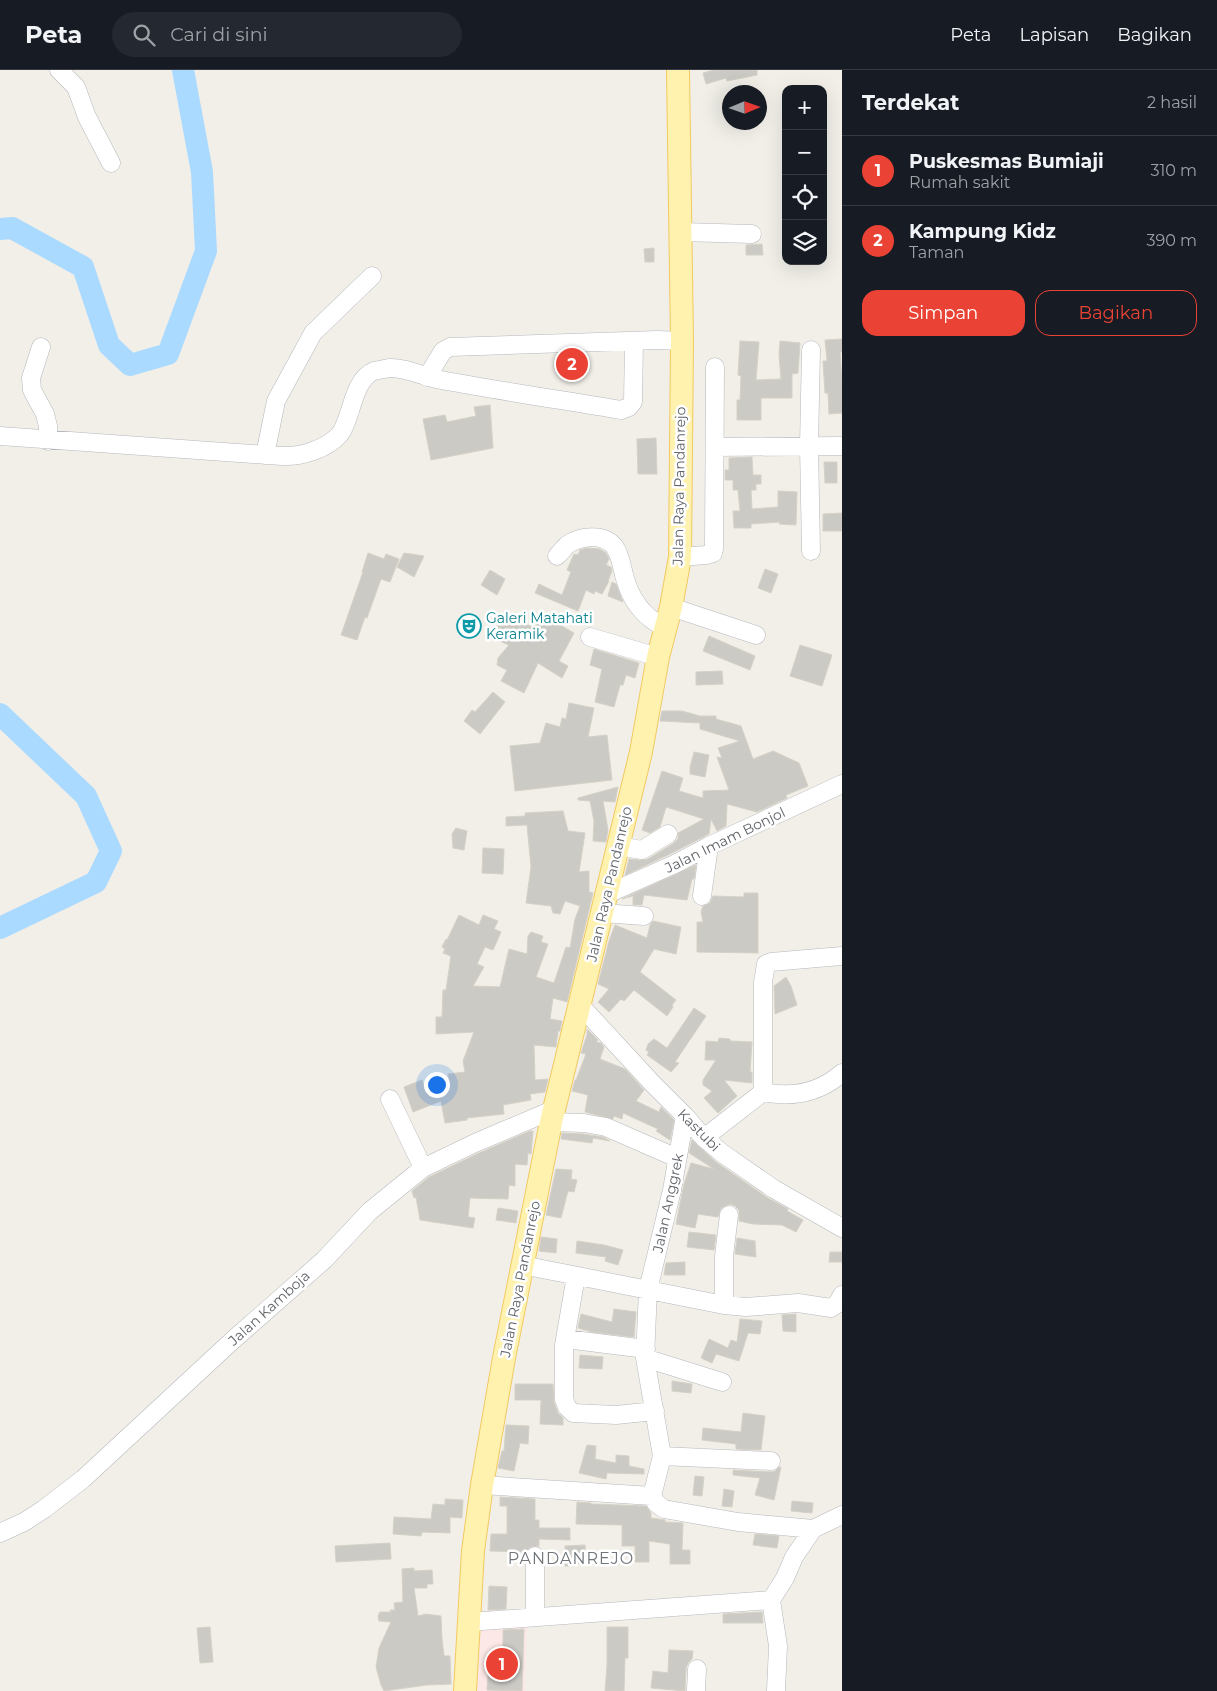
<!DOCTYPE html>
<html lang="id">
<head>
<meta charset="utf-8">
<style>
	:root { --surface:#171b24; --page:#242831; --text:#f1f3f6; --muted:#9ea1a6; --line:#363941; --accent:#ea4335 }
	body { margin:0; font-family:Montserrat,sans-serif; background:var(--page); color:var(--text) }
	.controls { position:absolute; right:15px; top:15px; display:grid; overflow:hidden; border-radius:10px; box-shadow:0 5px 20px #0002 }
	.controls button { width:45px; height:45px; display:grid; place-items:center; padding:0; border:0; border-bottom:1px solid var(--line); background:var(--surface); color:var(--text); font:25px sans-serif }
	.compass { position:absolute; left:722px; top:15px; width:45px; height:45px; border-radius:50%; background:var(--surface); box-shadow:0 5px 20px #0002; rotate:88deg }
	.you { position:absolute; left:436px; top:1014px; width:18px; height:18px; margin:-12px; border:4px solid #fff; border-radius:50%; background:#1a73e8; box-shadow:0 0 0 8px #1a73e833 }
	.badge { display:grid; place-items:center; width:32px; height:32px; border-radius:50%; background:var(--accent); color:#fff; font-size:16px; font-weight:700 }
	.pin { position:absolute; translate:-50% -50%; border:2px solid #fff; box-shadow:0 1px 5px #0006 }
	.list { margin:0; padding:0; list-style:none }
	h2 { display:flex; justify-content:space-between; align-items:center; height:65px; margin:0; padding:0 20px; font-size:21px }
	h2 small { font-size:16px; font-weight:400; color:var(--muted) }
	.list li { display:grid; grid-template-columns:32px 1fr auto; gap:15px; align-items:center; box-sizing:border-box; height:70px; padding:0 20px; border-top:1px solid var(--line) }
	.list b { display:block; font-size:19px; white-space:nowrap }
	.list p { margin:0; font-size:16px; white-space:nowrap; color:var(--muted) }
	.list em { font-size:16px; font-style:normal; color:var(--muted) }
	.actions { display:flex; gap:10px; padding:15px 20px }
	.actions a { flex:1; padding:11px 0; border:1px solid var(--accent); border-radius:15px; text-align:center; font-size:18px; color:var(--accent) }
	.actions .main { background:var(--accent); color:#fff }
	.icon { flex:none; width:28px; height:28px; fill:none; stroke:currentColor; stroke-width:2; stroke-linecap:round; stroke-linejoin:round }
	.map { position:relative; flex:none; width:842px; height:1621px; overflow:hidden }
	header { display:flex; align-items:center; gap:30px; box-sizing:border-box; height:70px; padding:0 25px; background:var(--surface); border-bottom:1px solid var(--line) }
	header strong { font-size:24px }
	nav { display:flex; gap:28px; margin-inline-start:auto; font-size:18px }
	.search { width:350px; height:45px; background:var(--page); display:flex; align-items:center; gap:12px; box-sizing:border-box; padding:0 18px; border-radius:28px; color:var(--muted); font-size:19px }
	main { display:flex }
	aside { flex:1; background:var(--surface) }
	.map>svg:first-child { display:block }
</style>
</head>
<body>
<header>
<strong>Peta</strong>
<div class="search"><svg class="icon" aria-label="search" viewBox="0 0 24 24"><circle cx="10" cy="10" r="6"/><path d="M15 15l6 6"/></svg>Cari di sini</div>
<nav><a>Peta</a><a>Lapisan</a><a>Bagikan</a></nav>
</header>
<main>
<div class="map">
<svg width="842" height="1621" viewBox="0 0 842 1621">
	<rect width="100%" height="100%" fill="#f1efe8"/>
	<!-- medical -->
	<path fill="#fce8e6" d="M527,1554L525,1621H476L480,1556Z"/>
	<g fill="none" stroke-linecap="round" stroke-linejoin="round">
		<!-- river -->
		<path stroke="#aadaff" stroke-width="22" d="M0,159L12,158L83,197L109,275L130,295L168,284L206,181L202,102L183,0
			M0,644L86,726L111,781L96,812L0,858"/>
	</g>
	<!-- building -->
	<path fill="#cccac5" stroke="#d6d1c6" d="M714,0H757V5L727,11L726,8L706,14L703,3Z
		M762,174L763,185H746V175Z
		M654,178V192H645L644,179Z
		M842,269V282H840L842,310V343L829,344L828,323H825L823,291H827L825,270Z
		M740,271L759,272L756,310L781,309L779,285L780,271L800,273L798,303L792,304V328H761V350H737V330H740L741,306L738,305Z
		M490,335L493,378L431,390L423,349L445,345L447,352L476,346L474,337Z
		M656,368L657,404H638L637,369Z
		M752,387L753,405H761V414H756V420H751L752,439L778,437V421L797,422L796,455L779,454L780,452L751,454V458H734L733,441H740L738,420H733V410H725V400H729V388Z
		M824,392H837V413H825Z
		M842,443V461H823V444Z
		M587,478L600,479L606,483L609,489L606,495L611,497L612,501L608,511H609L602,524L595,521L594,524L586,520L578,541L535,523L539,514L562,525L571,502L567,500L574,484L578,485L580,480Z
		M368,483L384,489L386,484L399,489L390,512L381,509L367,548L365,547L357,570L341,565L363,502H362Z
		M404,483L424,486L414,507L397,497Z
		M765,499L778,504L771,523L758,518Z
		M490,500L505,509L497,525L481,515Z
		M612,512L616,514L623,532L608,526Z
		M550,549L574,563L559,591L568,596L562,608L538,593L524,623L501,611L507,600L497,595L498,588L509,575L492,568L500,550L514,555L516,551H519L535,558L538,551L540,552L541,550L550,551Z
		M709,566L755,586L750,600L703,581Z
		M800,575L832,585L822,616L790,606Z
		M594,579L639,593L635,608L626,605L623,615H620L614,637L595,632L602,599L590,595Z
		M722,601L723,614L696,615V602Z
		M493,622L505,632L480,664L464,651L472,640L475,642Z
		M569,633L594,638L588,667L607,665L612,710L515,721L510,676L540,673L546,653L560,657L562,648L566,649Z
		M662,641H682L700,646H716V649L741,656L753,689L773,681L799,693L808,716L786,725L787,728L757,742L727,734L726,756L717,761L711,749L709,764L670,784L625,805L629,789L640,790L648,789L674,773L678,769V763L704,749L666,737L660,757L650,763L642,760L662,701L683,708L679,721L703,728V721L729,720L717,687L722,688L718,678L740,671L700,659V653L660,651Z
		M694,682L709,685L705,707L690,704V697Z
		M618,717L615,732L603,731L608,760L606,772L593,771L594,751L590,731L578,730V728Z
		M563,741L568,761L585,763L579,802L589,801V822L593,823L567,932L553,928L550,949L562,951L560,961H558L556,977L534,975L535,1010L548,1009L545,1022L530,1024L531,1030L503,1035L504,1044L467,1048V1050L445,1053L441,1031L413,1042L404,1017L422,1010L426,1023L449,1014L448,1004L465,1002L463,991L474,962L436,964V947H442L443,920H446L451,886L443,883L445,879L442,877L446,869L447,870L459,845L479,855L483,845L498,851L494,859L501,862L493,880L485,877L477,894L484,897L473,916L500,917L509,879L527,884L528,866L531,862L543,866L541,872L548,874L536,907L554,913L566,877L570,878L575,849L580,836L565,831L560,844L553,843L551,836L526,833L531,797L527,755L506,756V747L525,746V743Z
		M456,758L467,761L464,780L453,778L452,764Z
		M483,778L504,779L503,804L482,803Z
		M696,795L694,809H692L687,830L644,825L642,835H633V826L622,829Z
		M744,823H758V883L697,882V852H703L701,842L703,836L710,833L713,826L744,827Z
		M653,851L681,857L676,884L654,879L640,902L676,930L672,935L673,937L667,946L634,920L624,931L621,929L609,942L598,932L609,919L598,914L609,871L615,855L647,868L650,855Z
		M786,907L791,916L797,935L775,944L774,916Z
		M694,938L706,946L675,992L679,993L671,1002L647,985L649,982L646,980L648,974L654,969L667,978Z
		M587,959L598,970L596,972L601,973L604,977L600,989L625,999L644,1020L636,1031L659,1042L661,1037L674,1050L670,1070L656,1061L658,1059L623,1043L622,1049L614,1046L613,1049L585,1042L588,1025L572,1021L575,1010H576L586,984L581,983L587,965Z
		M719,968L730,969V971L752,972L750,1002H752V1013L724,1010L737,1026L718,1043L704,1028L712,1021L703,1015V1010L716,990H705L706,971L718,972Z
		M530,1061H533L531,1084L528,1083L527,1095L515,1094V1116L509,1115L508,1129L470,1128L468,1147L475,1148L473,1158L420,1150L416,1127L414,1128L412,1121L429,1107L479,1083Z
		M562,1063L583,1064L603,1067L610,1071L593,1068L592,1073L561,1069Z
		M692,1070L716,1092L768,1128L788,1139L787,1141L803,1150L796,1162L782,1155L753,1154L739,1151V1140L735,1136L730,1134L721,1138L718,1147L698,1144L695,1158L676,1154L684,1114L691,1093L714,1099L689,1083Z
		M556,1099L572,1100L571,1109L577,1110L574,1122L568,1121L561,1148L546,1145Z
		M498,1138L518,1141L516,1153L496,1150Z
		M689,1162L716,1165L714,1180L687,1177Z
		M541,1167L557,1169L556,1183L539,1181Z
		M737,1168L755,1171L756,1187L735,1184Z
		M577,1171L604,1175L623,1180L618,1195L605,1191L606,1187L576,1183Z
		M830,1182H842V1192H829Z
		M685,1192V1205H664L666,1193Z
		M614,1239L636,1242L634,1267L592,1262L578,1258L581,1244L612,1252Z
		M796,1244V1262L783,1261L782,1245Z
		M740,1249L762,1251L760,1264L748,1263L739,1291L716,1284L712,1293L701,1288L709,1269L728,1278L731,1270L737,1272Z
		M580,1285L603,1287L602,1299L579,1298Z
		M672,1311L692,1314L691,1323L672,1321Z
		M515,1314H553L554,1332L558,1343L563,1348V1355L540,1354L541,1330H515Z
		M743,1343L765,1346L761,1380L736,1379V1374L702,1370L703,1358L741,1362Z
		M506,1355L529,1356L528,1374L520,1373L514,1401L498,1398L502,1381H504Z
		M587,1375L596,1376L595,1389L616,1393V1385L629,1386V1396L644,1399V1404L607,1403L606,1409L579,1403Z
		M779,1397H781L774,1430L755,1425L760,1408L733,1405V1400L771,1402L775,1401Z
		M695,1406L704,1407L702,1426L693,1425Z
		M724,1419L734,1421L732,1437L722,1436Z
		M500,1427L535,1429V1450H539V1458H570V1470L539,1469V1476L530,1477L526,1482L490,1481L491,1464H507V1436H500Z
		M445,1429L463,1430L462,1448L450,1447V1463L422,1462L421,1466L393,1464L394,1447L431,1449L433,1434L445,1435Z
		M792,1431L813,1433L812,1443L791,1441Z
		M577,1432L591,1433V1434L646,1436L651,1443V1448L665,1450V1452L683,1453L682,1480H690V1494H670V1474L649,1471V1492H635V1476H622V1455L576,1454Z
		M755,1464L779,1466L777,1478L753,1475Z
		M390,1473L391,1489L336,1492L335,1476Z
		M585,1475L586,1493H576V1496H565V1476Z
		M414,1498V1501L432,1500L433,1514H427V1518H414L418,1546L426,1544L441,1546L442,1569L444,1586H450L451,1614L427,1615L384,1621L381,1615L376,1597L379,1578L391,1552L379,1551L378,1546L380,1542H391L390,1540H395L394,1533L403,1532L402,1499Z
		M489,1516L507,1517L506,1539L488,1540Z
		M762,1542L763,1553H723V1544Z
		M210,1557L213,1592L200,1593L197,1558Z
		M607,1557H628V1588H625L624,1621H605L607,1595Z
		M524,1559L522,1621L487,1620L489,1589H503V1560Z
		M669,1580L693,1581L692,1589L688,1593L686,1598L685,1621L651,1618L653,1601L668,1603Z"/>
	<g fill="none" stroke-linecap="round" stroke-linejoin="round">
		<!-- minor casing -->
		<g stroke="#b5b8bc" stroke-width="19">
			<path id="minor" d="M59,0L76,17L87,47L111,93
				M681,162L752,164
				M41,277L31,308L32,320L45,344L48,356V371
				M811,280L809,376L811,481
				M427,307L443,281L450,277L657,270L682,271
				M0,366L282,386C301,387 327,379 340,364C352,349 352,310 374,301C378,300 385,299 389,298C406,297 424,307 441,310C501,321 561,330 621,340L629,337L633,332L634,271
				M715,377L842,376
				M265,385L276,331L313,263L372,206
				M557,486C560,483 564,478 567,475C580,466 603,463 614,476C620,484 622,496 624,505C630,529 644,548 666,558
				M680,487L706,485L713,483L714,479L715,297
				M671,537L756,565
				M590,567L658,587
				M618,776L642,780L668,764
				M607,824L675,794L709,776L842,714
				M702,826L709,776
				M602,843L644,846
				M579,934L653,1014L685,1046L704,1068L722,1083L774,1119L842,1158
				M763,1022C792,1028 819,1023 842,1003
				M390,1029L423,1098
				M551,1052L584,1053L606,1057L677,1088
				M704,1068L763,1022V912L766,894L771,892L842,886
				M522,1195L724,1235V1186L729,1145
				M576,1206L564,1275V1329L567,1337L573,1343L616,1345L655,1341
				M724,1235L746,1237L798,1233L831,1238L837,1234L842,1225
				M566,1269L646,1279
				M645,1288L722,1312
				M662,1386L771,1391
				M482,1415L652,1426L662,1386L645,1288L648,1220L672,1120L685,1046
				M652,1426L656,1433L664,1439L738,1452L813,1459
				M0,1463L24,1452L44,1439L83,1409L233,1270L324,1190L370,1141L423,1098L475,1073L555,1039
				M535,1486V1547
				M469,1552L771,1530
				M696,1621L697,1599
				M776,1621L778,1576L771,1530L785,1508L794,1487L813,1459L842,1445"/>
		</g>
		<!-- major casing -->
		<g stroke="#f2c960" stroke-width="24">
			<path id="major" d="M465,1621L473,1481L482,1415L504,1288L551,1052L641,682L658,587L671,537L680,487L682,271L678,0"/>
		</g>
		<!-- minor -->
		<use href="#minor" stroke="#fff" stroke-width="18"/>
		<!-- major -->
		<use href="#major" stroke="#fff2af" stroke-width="22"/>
	</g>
	<!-- icons -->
	<defs>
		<g id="theatre-ring" transform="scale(1.25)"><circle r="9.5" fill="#fff" stroke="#0f9aa8" stroke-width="1.5"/><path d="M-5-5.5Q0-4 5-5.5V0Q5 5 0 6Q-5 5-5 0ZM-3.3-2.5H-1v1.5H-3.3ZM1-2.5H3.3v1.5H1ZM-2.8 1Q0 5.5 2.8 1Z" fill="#0f9aa8"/></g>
	</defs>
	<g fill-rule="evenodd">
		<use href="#theatre-ring" x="469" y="556"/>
	</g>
	<g text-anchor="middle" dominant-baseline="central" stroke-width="5" stroke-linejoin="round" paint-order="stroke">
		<!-- street labels -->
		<g font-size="14" fill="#5f6368" stroke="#fff">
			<text transform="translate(679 416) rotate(-89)">Jalan Raya Pandanrejo</text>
			<text transform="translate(725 770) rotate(-26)">Jalan Imam Bonjol</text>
			<text transform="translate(609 814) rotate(-77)">Jalan Raya Pandanrejo</text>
			<text transform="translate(699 1060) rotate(45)">Kastubi</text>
			<text transform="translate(668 1133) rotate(-78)">Jalan Anggrek</text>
			<text transform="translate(520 1209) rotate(-79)">Jalan Raya Pandanrejo</text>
			<text transform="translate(269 1238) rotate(-42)">Jalan Kamboja</text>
		</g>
		<!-- culture labels -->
		<g font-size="14" fill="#0d838f" stroke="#fff" text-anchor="start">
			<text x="486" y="548">Galeri Matahati<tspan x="486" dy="16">Keramik</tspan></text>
		</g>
		<!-- quarter labels -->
		<g font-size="16" letter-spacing="1" fill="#70757a" stroke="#fff">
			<text x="571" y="1488">PANDANREJO</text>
		</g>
	</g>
</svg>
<div class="controls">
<button>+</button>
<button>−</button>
<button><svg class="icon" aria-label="locate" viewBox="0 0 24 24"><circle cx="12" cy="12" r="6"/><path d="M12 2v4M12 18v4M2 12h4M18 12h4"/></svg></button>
<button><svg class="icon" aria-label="layers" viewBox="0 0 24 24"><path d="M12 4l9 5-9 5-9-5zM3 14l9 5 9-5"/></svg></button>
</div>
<svg class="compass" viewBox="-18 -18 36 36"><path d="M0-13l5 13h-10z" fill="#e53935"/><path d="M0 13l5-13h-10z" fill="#9ea1a6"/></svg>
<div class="you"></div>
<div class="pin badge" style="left:502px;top:1594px">1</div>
<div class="pin badge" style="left:572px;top:294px">2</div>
</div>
<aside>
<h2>Terdekat<small>2 hasil</small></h2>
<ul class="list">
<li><span class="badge">1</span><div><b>Puskesmas Bumiaji</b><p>Rumah sakit</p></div><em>310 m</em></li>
<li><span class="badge">2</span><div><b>Kampung Kidz</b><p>Taman</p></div><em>390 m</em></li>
</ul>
<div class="actions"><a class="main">Simpan</a><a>Bagikan</a></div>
</aside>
</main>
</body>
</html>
